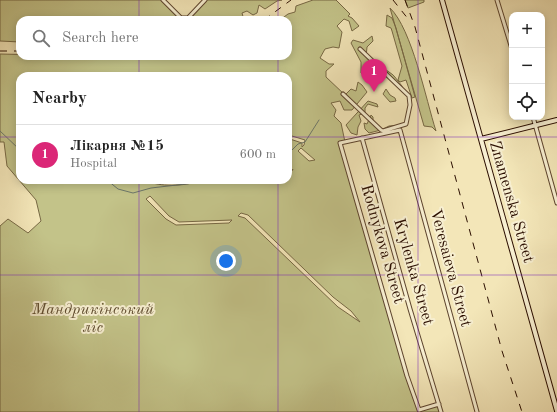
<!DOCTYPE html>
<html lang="en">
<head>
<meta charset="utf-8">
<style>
	:root { --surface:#fff; --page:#f6f6f6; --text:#222; --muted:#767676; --line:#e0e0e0; --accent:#db2777 }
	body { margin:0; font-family:"Old Standard TT",serif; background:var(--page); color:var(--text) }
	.controls { position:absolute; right:12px; top:12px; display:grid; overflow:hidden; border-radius:8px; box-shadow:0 2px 10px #0003 }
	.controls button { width:36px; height:36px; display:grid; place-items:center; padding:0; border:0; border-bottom:1px solid var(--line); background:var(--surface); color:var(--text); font:20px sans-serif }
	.you { position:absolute; left:226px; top:261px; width:14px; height:14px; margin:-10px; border:3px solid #fff; border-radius:50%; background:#1a73e8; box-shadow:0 0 0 6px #1a73e833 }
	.badge { display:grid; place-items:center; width:26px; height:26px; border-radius:50%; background:var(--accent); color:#fff; font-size:13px; font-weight:700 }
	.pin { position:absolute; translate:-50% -33px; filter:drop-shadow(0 1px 2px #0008) }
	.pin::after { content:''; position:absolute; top:21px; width:14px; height:12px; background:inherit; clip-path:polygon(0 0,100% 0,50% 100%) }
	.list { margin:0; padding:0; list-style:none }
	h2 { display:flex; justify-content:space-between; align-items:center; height:52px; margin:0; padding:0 16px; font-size:17px }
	h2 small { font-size:13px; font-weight:400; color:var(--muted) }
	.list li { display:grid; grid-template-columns:26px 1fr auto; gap:12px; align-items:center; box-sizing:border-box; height:60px; padding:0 16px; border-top:1px solid var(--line) }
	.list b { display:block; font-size:15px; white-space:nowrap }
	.list p { margin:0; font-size:13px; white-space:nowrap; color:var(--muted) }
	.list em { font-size:13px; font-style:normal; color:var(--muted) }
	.icon { flex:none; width:22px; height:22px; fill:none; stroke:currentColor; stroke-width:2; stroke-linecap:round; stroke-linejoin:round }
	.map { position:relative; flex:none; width:557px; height:412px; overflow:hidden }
	.search { position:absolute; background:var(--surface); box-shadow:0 2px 10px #0003; left:16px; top:16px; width:276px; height:44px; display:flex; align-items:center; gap:10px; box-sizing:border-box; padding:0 14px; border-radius:12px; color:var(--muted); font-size:15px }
	.panel { position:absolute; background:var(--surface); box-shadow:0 2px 10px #0003; left:16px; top:72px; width:276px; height:112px; border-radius:12px }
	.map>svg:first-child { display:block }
</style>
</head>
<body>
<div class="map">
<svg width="557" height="412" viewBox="0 0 557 412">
	<rect width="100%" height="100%" fill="#f3e6b8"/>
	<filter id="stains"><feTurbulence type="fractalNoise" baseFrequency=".005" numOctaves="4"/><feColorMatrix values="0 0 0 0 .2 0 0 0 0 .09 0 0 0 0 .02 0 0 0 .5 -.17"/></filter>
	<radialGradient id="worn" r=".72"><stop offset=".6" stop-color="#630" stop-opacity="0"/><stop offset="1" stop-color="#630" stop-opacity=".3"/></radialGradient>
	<!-- green -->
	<path fill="#c3c389" stroke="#776844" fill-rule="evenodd" d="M0,0H163L181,18H188L205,0H282L277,1L265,9L259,5L257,13L253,15L247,11L242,13L244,20H20V42L0,41Z
		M313,0H336L350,14L348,16L352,18L359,26L352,31L349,21L344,19L337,26L342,32L339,48L333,47L325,49L320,58L329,64H334L326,71V77L345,95L351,89L356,91L358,82L362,85L367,92L352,110H344L340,101L331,103L336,110L334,116L341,123L345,142L340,143L407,375L419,410L439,404L441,412H0V226L8,219L28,233L41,221L36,200L7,166L4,142H0V54L138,57L288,56V20H280L288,14L295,12L296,6ZM20,76H288V176L293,169L288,176V180H207L204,182L199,180C191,186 160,187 151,182L153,180H20ZM292,136L305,140L304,145L302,147V143L290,139ZM301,148L315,160L309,161L298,151ZM150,196L169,216L179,222L232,220L229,223L176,225L166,219L146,199ZM241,213L248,215L333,297L351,311L360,322L338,307L245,218L238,216Z
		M405,0H424V2L408,8Z
		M390,8C412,29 426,100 436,131L432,127L424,126Z
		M387,15L392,18L396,28L415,97L412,98L406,80L400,82L398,80L402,66L392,31L391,28L386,26Z
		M372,36L373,41L367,47L366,57C370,61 383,68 389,72C395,75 398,82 402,86V89L387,74L370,79L361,73V62L351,43L353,40L363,43Z
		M386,89L390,95L395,98L396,101L390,102L383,94Z
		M368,101L377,104L378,107L368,104L365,108V113L359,115L361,121L358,127L357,135L351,133L346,125Z
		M371,115L373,117V125L381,130L389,126L401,125L369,133L365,129L364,123L367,124Z
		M156,180H197L167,183Z"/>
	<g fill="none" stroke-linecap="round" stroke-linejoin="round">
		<!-- stream -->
		<path stroke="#6e786a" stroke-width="1" d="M0,131L20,150
			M288,154L298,144L305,142L319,120
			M107,180L118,189L133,193L151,188L194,183L199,180
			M200,180L204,182L207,180"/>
		<!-- street casing -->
		<g stroke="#5d442e" stroke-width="5">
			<path id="street" d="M163,0L181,18H188L205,0
				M497,0L512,49
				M343,94L381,130L383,131L406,124L410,105L409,96L360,49
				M533,117L557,203
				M362,138L410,309L441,412
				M439,404L419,410L407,376L340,143L400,130L477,412"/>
		</g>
		<!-- secondary casing -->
		<g stroke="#2b0e00" stroke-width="6">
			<path id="secondary" d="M442,0L557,411
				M481,139L557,120"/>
		</g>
		<!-- street -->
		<use href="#street" stroke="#f7efd1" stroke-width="3"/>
		<!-- secondary -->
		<use href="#secondary" stroke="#f7efd1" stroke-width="4"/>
		<!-- rail -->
		<path stroke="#2b0e00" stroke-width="1" stroke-dasharray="7 7" stroke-linecap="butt" d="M393,0L409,20
			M405,0L415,27L502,351L522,412
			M264,20L291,0
			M0,51H20"/>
	</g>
	<!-- grid -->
	<path fill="none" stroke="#7b2cbf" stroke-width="1" stroke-opacity="0.55" d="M139,0V20M278,0V20M418,0V412M139,56V76M278,56V76M0,137H20M288,137H557M139,180V412M278,180V412M0,275H557"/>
	<g text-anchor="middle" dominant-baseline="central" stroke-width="4" stroke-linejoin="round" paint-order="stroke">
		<!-- street labels -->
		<g font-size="16" fill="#2b0e00" stroke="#f7efd1">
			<text transform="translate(511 202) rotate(74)">Znamenska Street</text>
			<text transform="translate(382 244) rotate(74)">Rodnykova Street</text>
			<text transform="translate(450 268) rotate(75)">Veresaieva Street</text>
			<text transform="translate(413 272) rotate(74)">Krylenka Street</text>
		</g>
		<!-- park labels -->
		<g font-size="16" font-style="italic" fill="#604d30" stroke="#f7efd1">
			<text x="93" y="310">Мандрикінський<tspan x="93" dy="18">ліс</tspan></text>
		</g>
	</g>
	<rect width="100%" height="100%" filter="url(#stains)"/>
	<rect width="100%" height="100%" fill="url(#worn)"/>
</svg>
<div class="controls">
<button>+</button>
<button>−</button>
<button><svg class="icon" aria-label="locate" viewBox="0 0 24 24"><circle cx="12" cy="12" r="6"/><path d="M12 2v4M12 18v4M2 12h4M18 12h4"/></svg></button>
</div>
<div class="you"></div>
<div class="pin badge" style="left:374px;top:92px">1</div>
<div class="search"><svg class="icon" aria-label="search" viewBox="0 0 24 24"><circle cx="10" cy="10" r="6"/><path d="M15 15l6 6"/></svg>Search here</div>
<section class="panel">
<h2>Nearby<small></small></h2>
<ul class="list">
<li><span class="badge">1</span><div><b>Лікарня №15</b><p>Hospital</p></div><em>600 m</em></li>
</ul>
</section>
</div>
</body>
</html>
